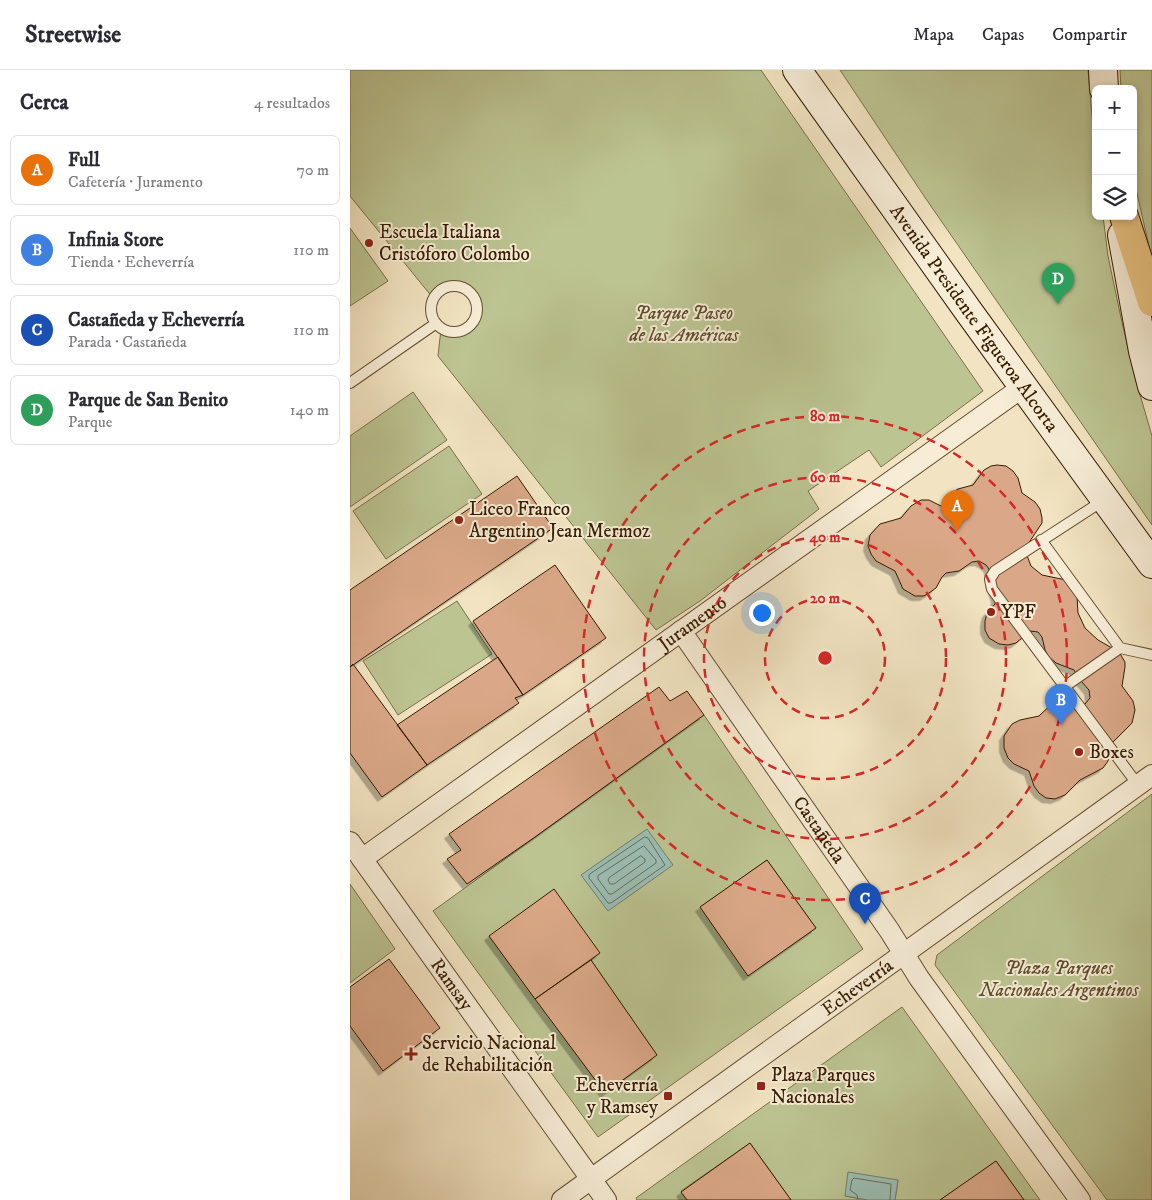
<!DOCTYPE html>
<html lang="es">
<head>
<meta charset="utf-8">
<style>
	:root { --surface:#fff; --page:#f2f2f3; --text:#2b2b33; --muted:#7c7c81; --line:#e1e1e2; --accent:#111827 }
	body { margin:0; font-family:"IM FELL DW Pica",serif; background:var(--page); color:var(--text) }
	.controls { position:absolute; right:15px; top:15px; display:grid; overflow:hidden; border-radius:8px; box-shadow:0 2px 8px #0003 }
	.controls button { width:45px; height:45px; display:grid; place-items:center; padding:0; border:0; border-bottom:1px solid var(--line); background:var(--surface); color:var(--text); font:25px sans-serif }
	.you { position:absolute; left:411px; top:542px; width:18px; height:18px; margin:-12px; border:4px solid #fff; border-radius:50%; background:#1a73e8; box-shadow:0 0 0 8px #1a73e833 }
	.badge { display:grid; place-items:center; width:32px; height:32px; border-radius:50%; background:var(--accent); color:#fff; font-size:16px; font-weight:700 }
	.pin { position:absolute; translate:-50% -41px; filter:drop-shadow(0 1px 2px #0008) }
	.pin::after { content:''; position:absolute; top:26px; width:18px; height:15px; background:inherit; clip-path:polygon(0 0,100% 0,50% 100%) }
	.list { margin:0; padding:0; list-style:none }
	h2 { display:flex; justify-content:space-between; align-items:center; height:65px; margin:0; padding:0 20px; font-size:21px }
	h2 small { font-size:16px; font-weight:400; color:var(--muted) }
	.list li { display:grid; grid-template-columns:32px 1fr auto; gap:15px; align-items:center; box-sizing:border-box; height:70px; margin:0 10px 10px; padding:0 10px; border:1px solid var(--line); border-radius:8px }
	.list b { display:block; font-size:19px; white-space:nowrap }
	.list p { margin:0; font-size:16px; white-space:nowrap; color:var(--muted) }
	.list em { font-size:16px; font-style:normal; color:var(--muted) }
	.icon { flex:none; width:28px; height:28px; fill:none; stroke:currentColor; stroke-width:2; stroke-linecap:round; stroke-linejoin:round }
	.map { position:relative; flex:none; width:802px; height:1130px; overflow:hidden }
	header { display:flex; align-items:center; gap:30px; box-sizing:border-box; height:70px; padding:0 25px; background:var(--surface); border-bottom:1px solid var(--line) }
	header strong { font-size:24px }
	nav { display:flex; gap:28px; margin-inline-start:auto; font-size:18px }
	main { display:flex }
	aside { flex:1; background:var(--surface) }
	.map>svg:first-child { display:block }
</style>
</head>
<body>
<header>
<strong>Streetwise</strong>
<nav><a>Mapa</a><a>Capas</a><a>Compartir</a></nav>
</header>
<main>
<aside>
<h2>Cerca<small>4 resultados</small></h2>
<ul class="list">
<li><span class="badge" style="background:#e8710a">A</span><div><b>Full</b><p>Cafetería · Juramento</p></div><em>70 m</em></li>
<li><span class="badge" style="background:#3f7fe0">B</span><div><b>Infinia Store</b><p>Tienda · Echeverría</p></div><em>110 m</em></li>
<li><span class="badge" style="background:#1a4fb4">C</span><div><b>Castañeda y Echeverría</b><p>Parada · Castañeda</p></div><em>110 m</em></li>
<li><span class="badge" style="background:#2e9e5b">D</span><div><b>Parque de San Benito</b><p>Parque</p></div><em>140 m</em></li>
</ul>
</aside>
<div class="map">
<svg width="802" height="1130" viewBox="0 0 802 1130">
	<defs>
		<filter id="shadow"><feDropShadow dx="-4.5" dy="4.5" stdDeviation="0" flood-color="#0004"/></filter>
	</defs>
	<rect width="100%" height="100%" fill="#f2e4c2"/>
	<filter id="stains"><feTurbulence type="fractalNoise" baseFrequency=".004" numOctaves="4"/><feColorMatrix values="0 0 0 0 .2 0 0 0 0 .09 0 0 0 0 .02 0 0 0 .5 -.17"/></filter>
	<radialGradient id="worn" r=".72"><stop offset=".6" stop-color="#630" stop-opacity="0"/><stop offset="1" stop-color="#630" stop-opacity=".3"/></radialGradient>
	<!-- green -->
	<path fill="#bcc492" stroke="#797049" fill-rule="evenodd" d="M0,0H411L633,321L531,397L519,380L458,421L469,439L350,531L306,560L88,286L91,259C130,276 141,219 106,216C96,215 89,220 83,228L0,126Z
		M490,0H738L746,91V146H753L758,186L771,248L784,304L802,366V455L576,129Z
		M770,0H802V189L783,106V19H771Z
		M0,158L38,211L0,236Z
		M63,322L97,370L0,437V366Z
		M99,376L132,424L36,489L3,441Z
		M107,531L142,584L48,645L13,591Z
		M354,645L513,879L248,1067L83,841ZM417,790L466,858L398,905L350,837ZM139,866L250,883L241,890L307,985L255,1023Z
		M802,724V1130H757L585,895L587,885Z
		M0,814L45,879L0,913Z
		M552,937L690,1130H674L646,1091L590,1130H545L548,1110L495,1126L518,1130H441L400,1073L331,1121L337,1130H287L286,1128Z"/>
	<!-- water -->
	<path fill="#9bbeb4" stroke="#737d6c" d="M297,759L323,795L258,841L231,805Z
		M498,1102L548,1110L545,1130H518L495,1126Z"/>
	<g fill="none" stroke-linecap="round" stroke-linejoin="round">
		<!-- shore -->
		<path stroke="#686d5a" stroke-width="1" d="M295,767L298,768L315,795L261,833H258L239,808V805Z
			M294,776L306,790V793L262,824H259L248,809V806Z
			M291,786L295,789V792L264,814H260L258,810L259,808Z
			M508,1130L507,1125L500,1120L502,1110L504,1108L541,1114L540,1130"/>
	</g>
	<!-- building -->
	<path fill="#daa888" stroke="#361c00" filter="url(#shadow)" d="M647,395L656,396L663,401L668,408L672,423L685,432L690,439L692,448V453L678,474L676,483L681,496L692,505L716,510L727,527L728,543L735,558L748,570L769,582L775,592V597L772,616L783,631L785,640L782,653L762,673L758,691L753,698L730,710L715,725L705,729L696,728L689,723L684,716L679,701L664,694L658,688L654,678V666L662,654L670,650L689,646L705,631L716,629L729,634H735L740,628L739,620L731,611L724,600L706,593L699,587L695,580L692,567L688,562L680,561L666,573L658,575L649,574L639,568L635,560V551L637,543L645,534L646,528L641,514L639,499L636,495L629,491L622,492L609,501L596,503L592,507L586,518L579,523L574,526H565L553,519L545,501L526,491L521,484L518,476L520,465L530,454L551,448L561,436L571,430H579L591,436H594L603,422L608,419L623,415L634,400L641,396Z
		M167,406L203,458L0,597V520Z
		M205,495L256,568L173,625L123,551Z
		M148,587L173,625L165,628L169,633L77,695L47,655Z
		M3,594L77,695L32,727L0,683V597Z
		M309,617L320,631L337,621L354,645L185,767L117,814L97,789L111,780L99,764Z
		M417,790L466,858L398,906L350,837Z
		M204,819L250,883L185,929L139,866Z
		M39,889L90,958L33,1001L0,956V917Z
		M241,890L307,985L255,1023L185,929Z
		M400,1073L441,1130H337L331,1122Z
		M646,1091L674,1130H590Z"/>
	<g fill="none" stroke-linecap="round" stroke-linejoin="round">
		<!-- service casing -->
		<g stroke="#654e30" stroke-width="12">
			<path id="service" d="M81 239a23 23 0 1 1 46 0a23 23 0 1 1-46 0Z
				M0,313L85,254
				M754,430L645,501L640,509L642,519L788,715
				M691,470L770,578L802,585
				M714,617L770,578"/>
		</g>
		<!-- minor casing -->
		<g stroke="#654e30" stroke-width="22">
			<g id="minor">
				<path id="s1" d="M331,561L539,860L569,908L730,1130"/>
				<path id="s2" d="M0,772L256,1130"/>
				<path id="s3" d="M12,789L673,317"/>
				<path id="s4" d="M212,1130L802,705"/>
			</g>
		</g>
		<!-- secondary casing -->
		<g stroke="#361c00" stroke-width="30">
			<g id="secondary">
				<path id="s5" d="M447,0L619,242L802,494"/>
				<path d="M753,0L754,19"/>
				<path d="M772,165L793,281L802,316"/>
			</g>
		</g>
		<!-- motorway casing -->
		<g stroke="#361c00" stroke-width="30">
			<path id="motorway" d="M774,146L802,232"/>
		</g>
		<!-- service -->
		<use href="#service" stroke="#f7edd7" stroke-width="10"/>
		<!-- minor -->
		<use href="#minor" stroke="#f7edd7" stroke-width="20"/>
		<!-- secondary -->
		<use href="#secondary" stroke="#f7edd7" stroke-width="28"/>
		<!-- motorway -->
		<use href="#motorway" stroke="#e9c281" stroke-width="28"/>
	</g>
	<!-- distance rings -->
	<g fill="none" stroke="#d62828" stroke-width="2.5" stroke-dasharray="9 6">
		<circle cx="475" cy="588" r="60"/>
		<circle cx="475" cy="588" r="121"/>
		<circle cx="475" cy="588" r="181"/>
		<circle cx="475" cy="588" r="242"/>
	</g>
	<!-- markers -->
	<g fill="#8f2418" stroke="#f7edd7" stroke-width="2">
		<circle cx="19" cy="173" r="5"/>
		<circle cx="109" cy="450" r="5"/>
		<circle cx="641" cy="542" r="5"/>
		<circle cx="729" cy="682" r="5"/>
		<path d="M58.5 976.5h5v5h5v5h-5v5h-5v-5h-5v-5h5z"/>
		<rect x="406" y="1011" width="10" height="10" rx="2.5"/>
		<rect x="313" y="1021" width="10" height="10" rx="2.5"/>
	</g>
	<g text-anchor="middle" dominant-baseline="central" stroke-width="4" stroke-linejoin="round" paint-order="stroke">
		<!-- poi labels -->
		<g font-size="19" fill="#361c00" stroke="#f7edd7" text-anchor="start">
			<text x="29" y="162">Escuela Italiana<tspan x="29" dy="22">Cristóforo Colombo</tspan></text>
			<text x="119" y="439">Liceo Franco<tspan x="119" dy="22">Argentino Jean Mermoz</tspan></text>
			<text x="651" y="542">YPF</text>
			<text x="739" y="682">Boxes</text>
			<text x="72" y="973">Servicio Nacional<tspan x="72" dy="22">de Rehabilitación</tspan></text>
			<text x="421" y="1005">Plaza Parques<tspan x="421" dy="22">Nacionales</tspan></text>
			<text x="308" y="1015" text-anchor="end">Echeverría<tspan x="308" dy="22">y Ramsey</tspan></text>
		</g>
		<!-- park labels -->
		<g font-size="19" font-style="italic" fill="#5e4e2c" stroke="#f7edd7">
			<text x="334" y="243">Parque Paseo<tspan x="334" dy="22">de las Américas</tspan></text>
			<text x="709" y="898">Plaza Parques<tspan x="709" dy="22">Nacionales Argentinos</tspan></text>
		</g>
		<!-- street labels -->
		<g font-size="19" fill="#361c00" stroke="#f7edd7">
			<text stroke="none"><textPath href="#s5" startOffset="305">Avenida Presidente Figueroa Alcorta</textPath></text>
			<text stroke="none"><textPath href="#s3" startOffset="406">Juramento</textPath></text>
			<text stroke="none"><textPath href="#s1" startOffset="242">Castañeda</textPath></text>
			<text stroke="none"><textPath href="#s2" startOffset="175">Ramsay</textPath></text>
			<text stroke="none"><textPath href="#s4" startOffset="364">Echeverría</textPath></text>
		</g>
	</g>
	<circle cx="475" cy="588" r="8" fill="#d62828" stroke="#f7edd7" stroke-width="2.5"/>
	<g font-size="15" text-anchor="middle" font-weight="bold" fill="#d62828" stroke="#f7edd7" stroke-width="4" stroke-linejoin="round" paint-order="stroke">
		<text x="475" y="351">80 m</text>
		<text x="475" y="412">60 m</text>
		<text x="475" y="472">40 m</text>
		<text x="475" y="533">20 m</text>
	</g>
	<rect width="100%" height="100%" filter="url(#stains)"/>
	<rect width="100%" height="100%" fill="url(#worn)"/>
</svg>
<div class="controls">
<button>+</button>
<button>−</button>
<button><svg class="icon" aria-label="layers" viewBox="0 0 24 24"><path d="M12 4l9 5-9 5-9-5zM3 14l9 5 9-5"/></svg></button>
</div>
<div class="you"></div>
<div class="pin badge" style="left:607px;top:461px;background:#e8710a">A</div>
<div class="pin badge" style="left:711px;top:655px;background:#3f7fe0">B</div>
<div class="pin badge" style="left:515px;top:854px;background:#1a4fb4">C</div>
<div class="pin badge" style="left:708px;top:234px;background:#2e9e5b">D</div>
</div>
</main>
</body>
</html>
